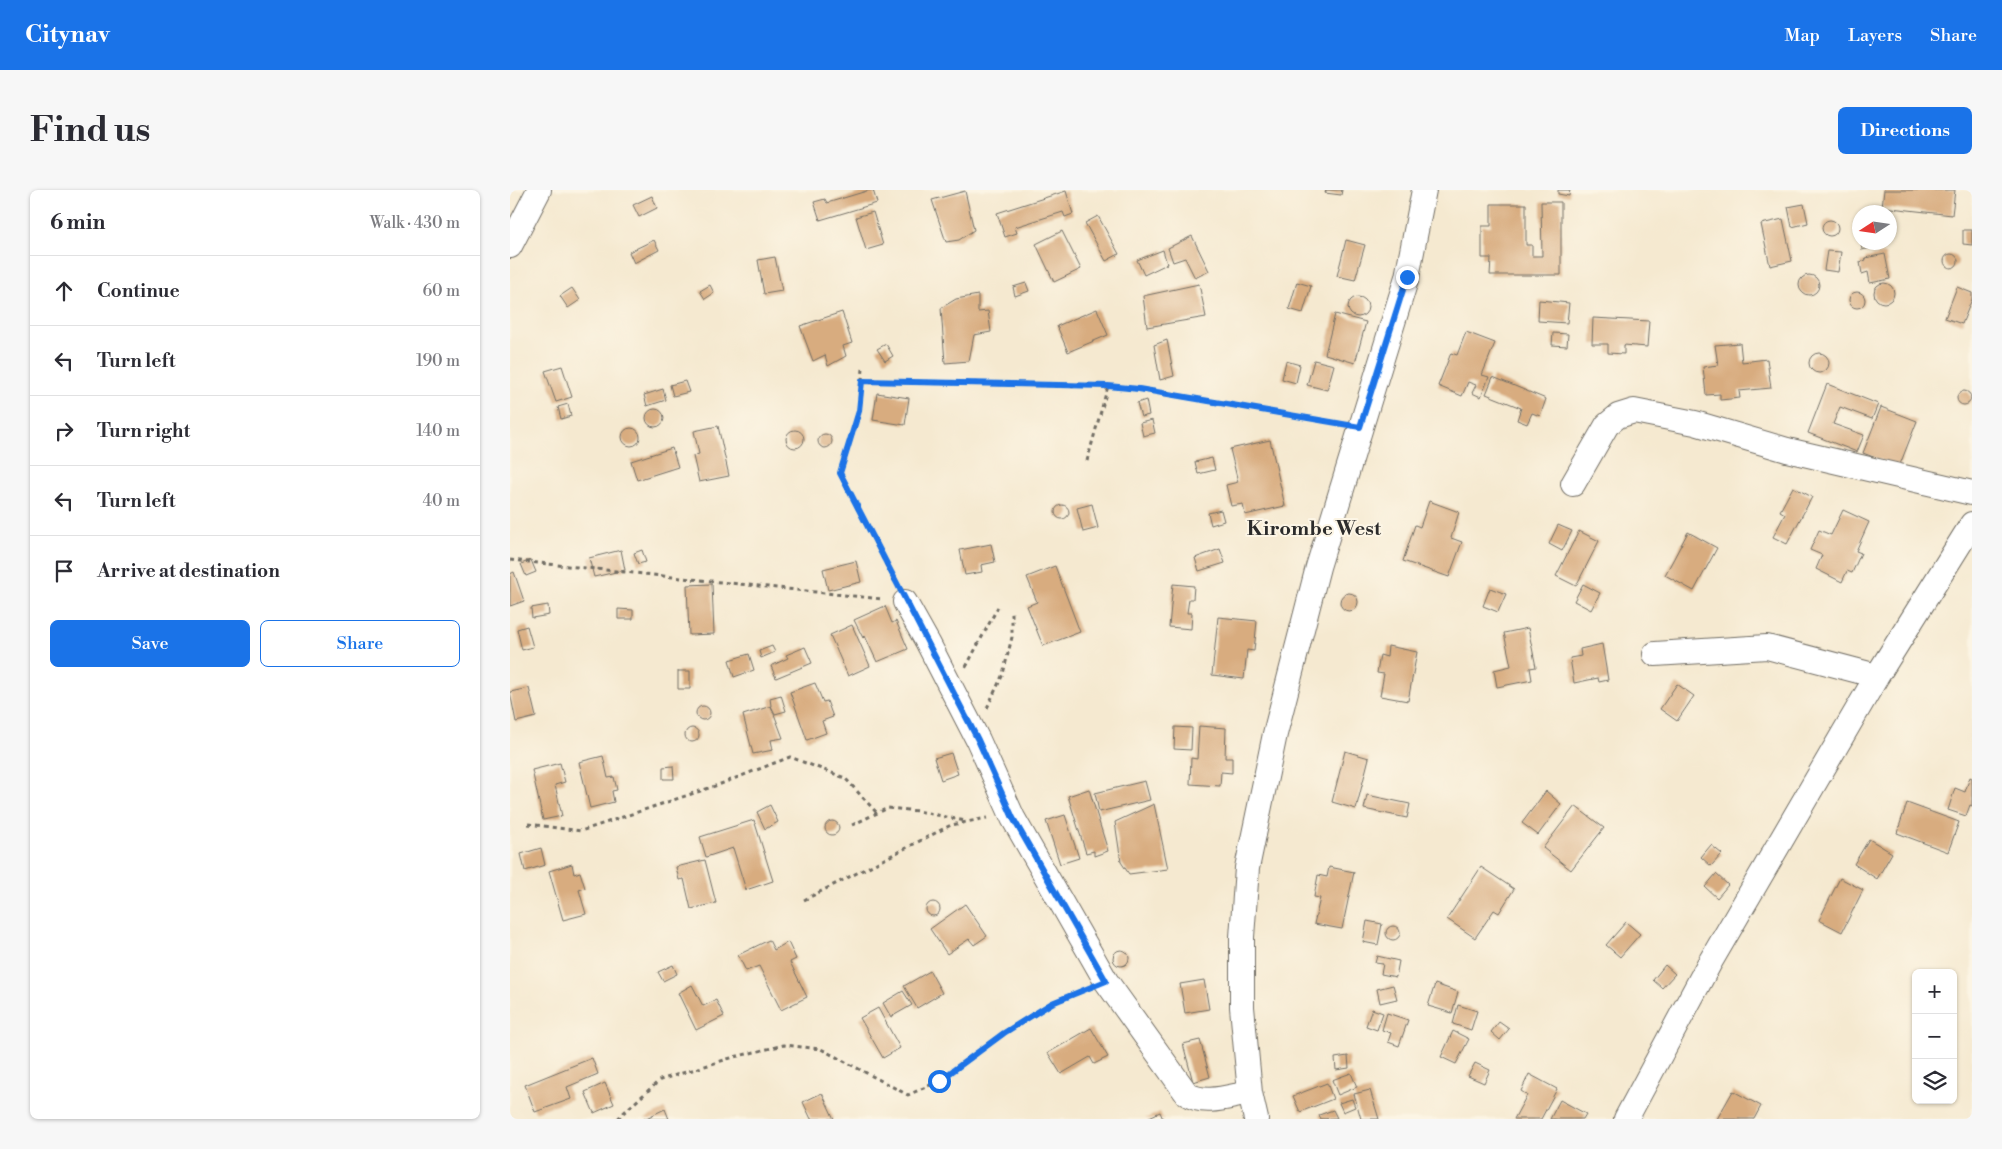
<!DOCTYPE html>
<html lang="en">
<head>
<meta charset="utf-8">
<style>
	:root { --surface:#fff; --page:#f7f7f7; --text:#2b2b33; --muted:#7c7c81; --line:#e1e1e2; --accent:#1a73e8 }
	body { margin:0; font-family:"Libre Bodoni",serif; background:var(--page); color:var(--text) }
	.controls { position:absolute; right:15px; bottom:15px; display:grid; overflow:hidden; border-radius:8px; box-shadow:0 1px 4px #0004 }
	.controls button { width:45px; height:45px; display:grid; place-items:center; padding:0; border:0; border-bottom:1px solid var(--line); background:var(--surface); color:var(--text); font:25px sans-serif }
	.compass { position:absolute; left:1342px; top:15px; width:45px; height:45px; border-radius:50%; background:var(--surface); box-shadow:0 1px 4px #0004; rotate:258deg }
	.stop { position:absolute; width:15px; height:15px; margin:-11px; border:4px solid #1a73e8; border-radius:50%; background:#fff }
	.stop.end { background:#1a73e8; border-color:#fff; box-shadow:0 1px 5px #0008 }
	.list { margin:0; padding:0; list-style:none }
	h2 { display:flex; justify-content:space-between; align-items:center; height:65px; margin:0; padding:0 20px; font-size:21px }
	h2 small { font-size:16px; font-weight:400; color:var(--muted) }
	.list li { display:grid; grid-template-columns:32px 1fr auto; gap:15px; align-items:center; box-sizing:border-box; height:70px; padding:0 20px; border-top:1px solid var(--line) }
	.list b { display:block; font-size:19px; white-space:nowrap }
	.list em { font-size:16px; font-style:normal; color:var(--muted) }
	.actions { display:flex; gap:10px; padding:15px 20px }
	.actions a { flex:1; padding:11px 0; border:1px solid var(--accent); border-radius:8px; text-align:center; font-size:18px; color:var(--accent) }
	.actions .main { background:var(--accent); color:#fff }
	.icon { flex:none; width:28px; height:28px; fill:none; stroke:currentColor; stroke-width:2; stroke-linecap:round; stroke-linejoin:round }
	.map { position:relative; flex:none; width:1462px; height:929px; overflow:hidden; border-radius:8px }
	header { display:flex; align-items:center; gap:30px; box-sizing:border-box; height:70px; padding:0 25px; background:var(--accent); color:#fff }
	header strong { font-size:24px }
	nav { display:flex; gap:28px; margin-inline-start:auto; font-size:18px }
	.intro { display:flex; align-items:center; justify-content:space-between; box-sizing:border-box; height:120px; padding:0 30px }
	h1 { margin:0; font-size:35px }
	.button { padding:12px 22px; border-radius:8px; background:var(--accent); color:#fff; font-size:18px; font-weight:700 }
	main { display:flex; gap:30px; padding:0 30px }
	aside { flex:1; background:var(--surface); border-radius:8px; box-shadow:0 1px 4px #0004 }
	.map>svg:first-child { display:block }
</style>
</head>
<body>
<header>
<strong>Citynav</strong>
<nav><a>Map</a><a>Layers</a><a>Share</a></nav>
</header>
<div class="intro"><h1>Find us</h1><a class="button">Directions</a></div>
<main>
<aside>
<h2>6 min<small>Walk · 430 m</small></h2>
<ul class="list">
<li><svg class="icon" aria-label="ahead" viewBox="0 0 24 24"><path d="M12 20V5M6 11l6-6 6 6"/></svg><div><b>Continue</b></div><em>60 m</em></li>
<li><svg class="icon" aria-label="left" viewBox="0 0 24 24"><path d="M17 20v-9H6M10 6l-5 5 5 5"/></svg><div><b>Turn left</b></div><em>190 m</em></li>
<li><svg class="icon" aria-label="right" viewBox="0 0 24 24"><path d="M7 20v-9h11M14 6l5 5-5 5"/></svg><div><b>Turn right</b></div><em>140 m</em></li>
<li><svg class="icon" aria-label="left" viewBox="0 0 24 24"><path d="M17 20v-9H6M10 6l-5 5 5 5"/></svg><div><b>Turn left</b></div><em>40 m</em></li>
<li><svg class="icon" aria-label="arrive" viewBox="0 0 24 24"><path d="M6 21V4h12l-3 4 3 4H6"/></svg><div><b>Arrive at destination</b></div></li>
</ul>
<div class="actions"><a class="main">Save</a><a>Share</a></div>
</aside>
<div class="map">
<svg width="1462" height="929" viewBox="0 0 1462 929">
	<rect width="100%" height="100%" fill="#fcf5e5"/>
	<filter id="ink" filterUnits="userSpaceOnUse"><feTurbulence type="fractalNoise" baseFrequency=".02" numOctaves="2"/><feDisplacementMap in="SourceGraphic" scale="10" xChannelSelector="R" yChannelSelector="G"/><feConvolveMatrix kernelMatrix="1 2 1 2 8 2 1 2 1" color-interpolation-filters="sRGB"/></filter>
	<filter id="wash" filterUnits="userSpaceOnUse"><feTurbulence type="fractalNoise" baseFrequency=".0096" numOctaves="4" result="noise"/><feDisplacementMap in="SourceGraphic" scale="20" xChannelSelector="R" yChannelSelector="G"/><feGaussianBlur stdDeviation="1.12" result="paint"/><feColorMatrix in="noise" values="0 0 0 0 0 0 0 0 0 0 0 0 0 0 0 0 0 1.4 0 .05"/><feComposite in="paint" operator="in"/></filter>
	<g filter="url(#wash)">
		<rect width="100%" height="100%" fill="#f5e9d0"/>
		<g id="blocks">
			<!-- building -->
			<path fill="#d8ac7f" d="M360,0H363L367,13L310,30L304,12L315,9L317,13Z
				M816,0H832L831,5L815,3Z
				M1048,0H1060L1059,6L1048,4Z
				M1374,0H1445L1442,25L1372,17Z
				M455,1L464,40L449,50L436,52L422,10Z
				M556,1L563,24L555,27L553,22L505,37L507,43L495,47L487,23Z
				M142,6L147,18L129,27L123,15Z
				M1031,12H1051V85H980L981,68H972V36H981V14H1016V55H1022V66H1032Z
				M1294,14L1298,33L1282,37L1278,17Z
				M363,22L373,55L356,60L346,27Z
				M588,26L609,64L596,71L575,33Z
				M1273,29L1282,71L1260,76L1251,34Z
				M1312 38a8 8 0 1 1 16 0a8 8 0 1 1-16 0Z
				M1453,40H1462V55L1453,54Z
				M552,41L571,79L544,92L526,54Z
				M682,46L699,81L685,88L675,68L663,72L658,58Z
				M144,50L149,60L124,73L119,62Z
				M836,50L855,55L845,90L827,86Z
				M1351,52H1373L1374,55L1352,60Z
				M653,60L657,74L634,85L627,70Z
				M1317,61L1331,62L1328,82L1314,80Z
				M1375,64L1380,89L1360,93L1358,82L1352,84L1350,72L1356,70L1355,68Z
				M1434 71a7 7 0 1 1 14 0a7 7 0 1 1-14 0Z
				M265,67L272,101L254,104L248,70Z
				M1289 95a10 10 0 1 1 20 0a10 10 0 1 1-20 0Z
				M787,92L801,96L793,123L779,119Z
				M1364 103a10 10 0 1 1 20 0a10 10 0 1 1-20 0Z
				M516,93L519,101L505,106L503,97Z
				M689,94L696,127L637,137L633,106Z
				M200,95L204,103L195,109L190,101Z
				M1447,97L1462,103V109L1452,134L1435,128Z
				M62,98L70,110L58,118L50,106Z
				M1339 110a8 8 0 1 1 16 0a8 8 0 1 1-16 0Z
				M468,105V122L478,121L481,142L464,145L459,171L435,173L431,118L446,109Z
				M838 117a10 10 0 1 1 20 0a10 10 0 1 1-20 0Z
				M1029,110L1059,113L1057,133L1028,131Z
				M587,119L598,145L558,162L547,136Z
				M332,122L342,153L333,156L336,166L318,176L315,165L303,171L290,136Z
				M825,124L856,132L845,173L815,164Z
				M1083,128L1139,131L1137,157L1114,155V164L1098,163V154H1082Z
				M956,142L985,153L972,185L979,187L971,207L962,203L966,195L958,192L952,206L928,196L941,163L947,165Z
				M1043,143L1058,144L1057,156L1042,155Z
				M657,150L664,186L650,190L644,155Z
				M1230,153L1232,172L1257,169L1261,198L1229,201L1230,208L1210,210V204L1196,205L1193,177L1208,175L1205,155Z
				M376,154L383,166L375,171L367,159Z
				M1299 173a10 10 0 1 1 20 0a10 10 0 1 1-20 0Z
				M804,170L824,175L817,200L797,195Z
				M776,171L790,175L786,193L772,189Z
				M52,176L62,207L46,212L35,181Z
				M983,187L1036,209L1030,226L1022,223L1017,234L1007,230L1011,218L976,204Z
				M175,191L179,202L163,206L160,195Z
				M1317,194L1368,214L1362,229L1330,217L1323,234L1354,245L1347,262L1298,243Z
				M153,199L156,210L137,216L134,205Z
				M1447 208a7 7 0 1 1 14 0a7 7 0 1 1-14 0Z
				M367,203L399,208L395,235L363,230Z
				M636,210L639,225L631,227L627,213Z
				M58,214L61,226L51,229L48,217Z
				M1371,217L1407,231L1389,277L1353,263Z
				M136 228a9 9 0 1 1 18 0a9 9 0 1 1-18 0Z
				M642,230L645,243L633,246L630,233Z
				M208,236L219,286L189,292L183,266L189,264L184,241Z
				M112 247a9 9 0 1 1 18 0a9 9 0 1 1-18 0Z
				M276 249a9 9 0 1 1 18 0a9 9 0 1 1-18 0Z
				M308 251a7 7 0 1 1 14 0a7 7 0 1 1-14 0Z
				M760,250L775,316L735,325L733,314L721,316L716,295L728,292L720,259Z
				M162,258L168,277L127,290L121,271Z
				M702,268L705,280L688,284L685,272Z
				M1283,297L1302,307L1277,354L1263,347L1275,324L1270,321Z
				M919,311L949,322L941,348L952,352L939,387L893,371L905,335L910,337Z
				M582,314L588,338L573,342L567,318Z
				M545 322a7 7 0 1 1 14 0a7 7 0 1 1-14 0Z
				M711,320L714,331L701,335L698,323Z
				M1333,320L1359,332L1346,361L1351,363L1342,383L1337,381L1332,392L1306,379L1312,365L1300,360L1309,340L1321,345Z
				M1048,335L1062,341L1052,361L1039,354Z
				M1069,341L1089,351L1066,396L1046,386Z
				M1178,342L1207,358L1184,401L1155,385Z
				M481,354L485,372L471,375L472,382L455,385L450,360Z
				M710,359L715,373L689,381L685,368Z
				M111,360L115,380L84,387L79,368Z
				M132,360L136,372L128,374L124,363Z
				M21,370L26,382L16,386L11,374Z
				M346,371L351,392L318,400L313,379Z
				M545,376L570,442L533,456L517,416L527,412L517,387Z
				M4,382L14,411L0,416V384Z
				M202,394L204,444L179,445L177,395Z
				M663,394L684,396L683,409H679L677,423H682L681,439L659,437Z
				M1073,394L1090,403L1081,420L1064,411Z
				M980,398L996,404L988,422L973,416Z
				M830 412a9 9 0 1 1 18 0a9 9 0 1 1-18 0Z
				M38,415L39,425L22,428L21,418Z
				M375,416L382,433L386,431L398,459L367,472L355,446L353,448L344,430Z
				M108,419L123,420V429H108Z
				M708,427L747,431L744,461L737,460L734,489L702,485Z
				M342,435L360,476L338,486L320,445Z
				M17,436L23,457L12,460L7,439Z
				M1018,438L1026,477L1020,478L1022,490L987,497L984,480L1001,476L994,443Z
				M1092,454L1098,490L1089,492L1088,488L1064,493L1060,468L1071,466L1070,459Z
				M262,456L265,462L251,468L249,461Z
				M878,456L907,462L898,511L870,506L874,484L867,483L870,465L877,467Z
				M295,457L302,473L266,488L261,476L278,468L276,465Z
				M239,464L244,480L224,487L219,470Z
				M168,481H180V499H168Z
				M305,493L313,512L317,511L323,527L312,531L316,543L297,550L280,502Z
				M1167,494L1184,506L1167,531L1150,519Z
				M19,498L26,527L6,532L0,502Z
				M271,505L276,521L265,524L261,516L273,548L261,550L263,560L243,564L233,525L261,516L260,508Z
				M186 523a7 7 0 1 1 14 0a7 7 0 1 1-14 0Z
				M689,536L716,538L715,568H722V583L711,582L710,596L680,594L681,568L687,569Z
				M665,537L682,538L681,560L664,559Z
				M175 545a7 7 0 1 1 14 0a7 7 0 1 1-14 0Z
				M835,561L859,568L846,619L822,612Z
				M441,563L448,584L431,590L424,568Z
				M93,566L98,588L104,587L107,600L102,601L104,612L80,618L69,572Z
				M50,573L55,592L45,595L52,626L33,630L22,580Z
				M163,576L164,589H153V577Z
				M1460,587L1462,588V616L1460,615L1456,626L1438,620L1445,598L1455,602Z
				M635,591L640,610L589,622L585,603Z
				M579,599L598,661L584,666V661L576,663L558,606Z
				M1036,601L1051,614L1028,645L1012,633Z
				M857,605L900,614L897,628L854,619Z
				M1397,613L1449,632L1438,662L1387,643Z
				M644,614L658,679L619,684L611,672L605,632Z
				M260,615L268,632L255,639L247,622Z
				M1065,616L1094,638L1061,680L1033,658Z
				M555,625L569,668L550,674L536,631Z
				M244,630L263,691L236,700L223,658L196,667L190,647Z
				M315 638a7 7 0 1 1 14 0a7 7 0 1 1-14 0Z
				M1359,649L1382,663L1367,689L1344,674Z
				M1201,655L1212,664L1201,676L1191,667Z
				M31,658L35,675L15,681L11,664Z
				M195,670L206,713L181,719L174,689L169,690L166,677Z
				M62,674L64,684L70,682L75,698L69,700L76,724L53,730L39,681Z
				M819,677L844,682L832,739L804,734L810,708L804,707L808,685L817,687Z
				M971,677L1004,699L989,723L984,720L965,748L937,729Z
				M1206,684L1218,695L1207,708L1195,697Z
				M1330,688L1353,700L1332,742L1309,730Z
				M416 719a7 7 0 1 1 14 0a7 7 0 1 1-14 0Z
				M455,714L477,746L464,755L459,749L437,764L420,739Z
				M857,731L872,734L868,755L853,752Z
				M1116,732L1130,744L1110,767L1096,755Z
				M876 743a7 7 0 1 1 14 0a7 7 0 1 1-14 0Z
				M259,750L264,760L278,752L286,769L280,772L297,807L271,820L249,776L236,781L228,765Z
				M603 768a8 8 0 1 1 16 0a8 8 0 1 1-16 0Z
				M867,766L889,771L886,787L871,784L873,774L865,773Z
				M163,775L167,784L153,791L148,782Z
				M1155,775L1165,784L1152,798L1143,790Z
				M420,781L432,803L407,818L394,796Z
				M694,790L699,819L675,823L670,794Z
				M925,794L948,802L942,823L918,816Z
				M182,795L193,816L206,810L214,826L186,840L168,803Z
				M883,795L887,809L870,813L867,799Z
				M393,801L402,815L381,827L373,813Z
				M948,815L967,821L961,840L943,834Z
				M368,818L390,858L373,868L350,828Z
				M862,819L873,823L867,840L856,836Z
				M877,823L898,830L889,856L878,852L881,843L872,840Z
				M989,832L999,839L990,850L981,842Z
				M581,838L598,867L584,874L580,867L551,884L538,863Z
				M943,841L959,849L946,874L931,867Z
				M690,850L700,887L683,892L673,854Z
				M838,866L839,878L826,880L825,868Z
				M82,868L88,884L57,897L61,909L25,922L15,895Z
				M965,873L980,880L974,893L958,886Z
				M841,883L847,897L828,905L822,890Z
				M1019,884L1047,899L1031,929H1004L1017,905L1011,901Z
				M95,893L104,914L84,923L75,902Z
				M817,893L823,909L790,922L783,906Z
				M860,900L869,929H851L844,904Z
				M1223,901L1251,916L1244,929H1207Z
				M312,903L324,929H301L293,912Z
				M842,909L845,917L833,922L829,913Z
				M1050,910L1076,924L1073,929H1040Z
				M155,919L159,929H134Z
				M823,920L827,928L811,929L809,925Z
				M650,922L653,929H635Z"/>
		</g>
	</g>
	<g filter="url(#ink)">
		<use href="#blocks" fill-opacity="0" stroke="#726e65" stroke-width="1"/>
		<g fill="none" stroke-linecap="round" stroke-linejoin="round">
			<!-- minor casing -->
			<g stroke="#726e65" stroke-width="26">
				<path id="minor" d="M0,56L29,0
					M1063,294L1097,235L1108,226L1124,221L1185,233L1277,260L1462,303
					M395,412L418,453L468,550L503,628L596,791L677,904C695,916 720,906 740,903
					M1145,464L1257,457L1367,486
					M746,929L740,903L732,817V747L737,678L765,544L808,377L897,87L914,0
					M1116,929L1199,774L1367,486L1462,334"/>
			</g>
			<!-- path -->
			<path stroke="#726e65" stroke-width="3" stroke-dasharray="4 4" stroke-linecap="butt" d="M353,179L349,221L330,283L385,391
				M352,191L598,196L629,199L827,233
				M577,271L598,196
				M0,370L372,409
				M456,477L489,415
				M477,518L493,484L502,447V422
				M18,634L71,641L208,595L280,567L335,588L367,623
				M342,635L378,618L408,621L455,631
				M294,710L441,635L477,628
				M108,929L111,925L150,890L224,867L274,855L311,859L398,905L429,891L494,843L542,813L574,800"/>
			<!-- minor -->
			<use href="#minor" stroke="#fff" stroke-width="24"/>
		</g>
	</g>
	<g fill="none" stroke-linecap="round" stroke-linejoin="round" filter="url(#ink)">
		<!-- route -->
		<path stroke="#1a73e8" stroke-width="6" d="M429,891L494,843L542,813L596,791L503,628L468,550L330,283L349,221L352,191L598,196L629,199L850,237L897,87"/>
	</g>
	<g text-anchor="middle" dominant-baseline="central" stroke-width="4" stroke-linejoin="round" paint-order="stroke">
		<!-- quarter labels -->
		<g font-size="20" font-weight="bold" fill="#2b2b2b" stroke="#fcf5e5">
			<text x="804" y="339">Kirombe West</text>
		</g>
	</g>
</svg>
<div class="controls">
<button>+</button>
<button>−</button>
<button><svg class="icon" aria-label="layers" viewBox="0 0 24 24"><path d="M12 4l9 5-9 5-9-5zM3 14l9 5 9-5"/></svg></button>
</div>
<svg class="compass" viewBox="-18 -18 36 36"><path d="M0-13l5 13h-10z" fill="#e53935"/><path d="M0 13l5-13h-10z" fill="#7c7c81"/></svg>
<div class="stop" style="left:429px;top:891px"></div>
<div class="stop end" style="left:897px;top:87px"></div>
</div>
</main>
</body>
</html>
